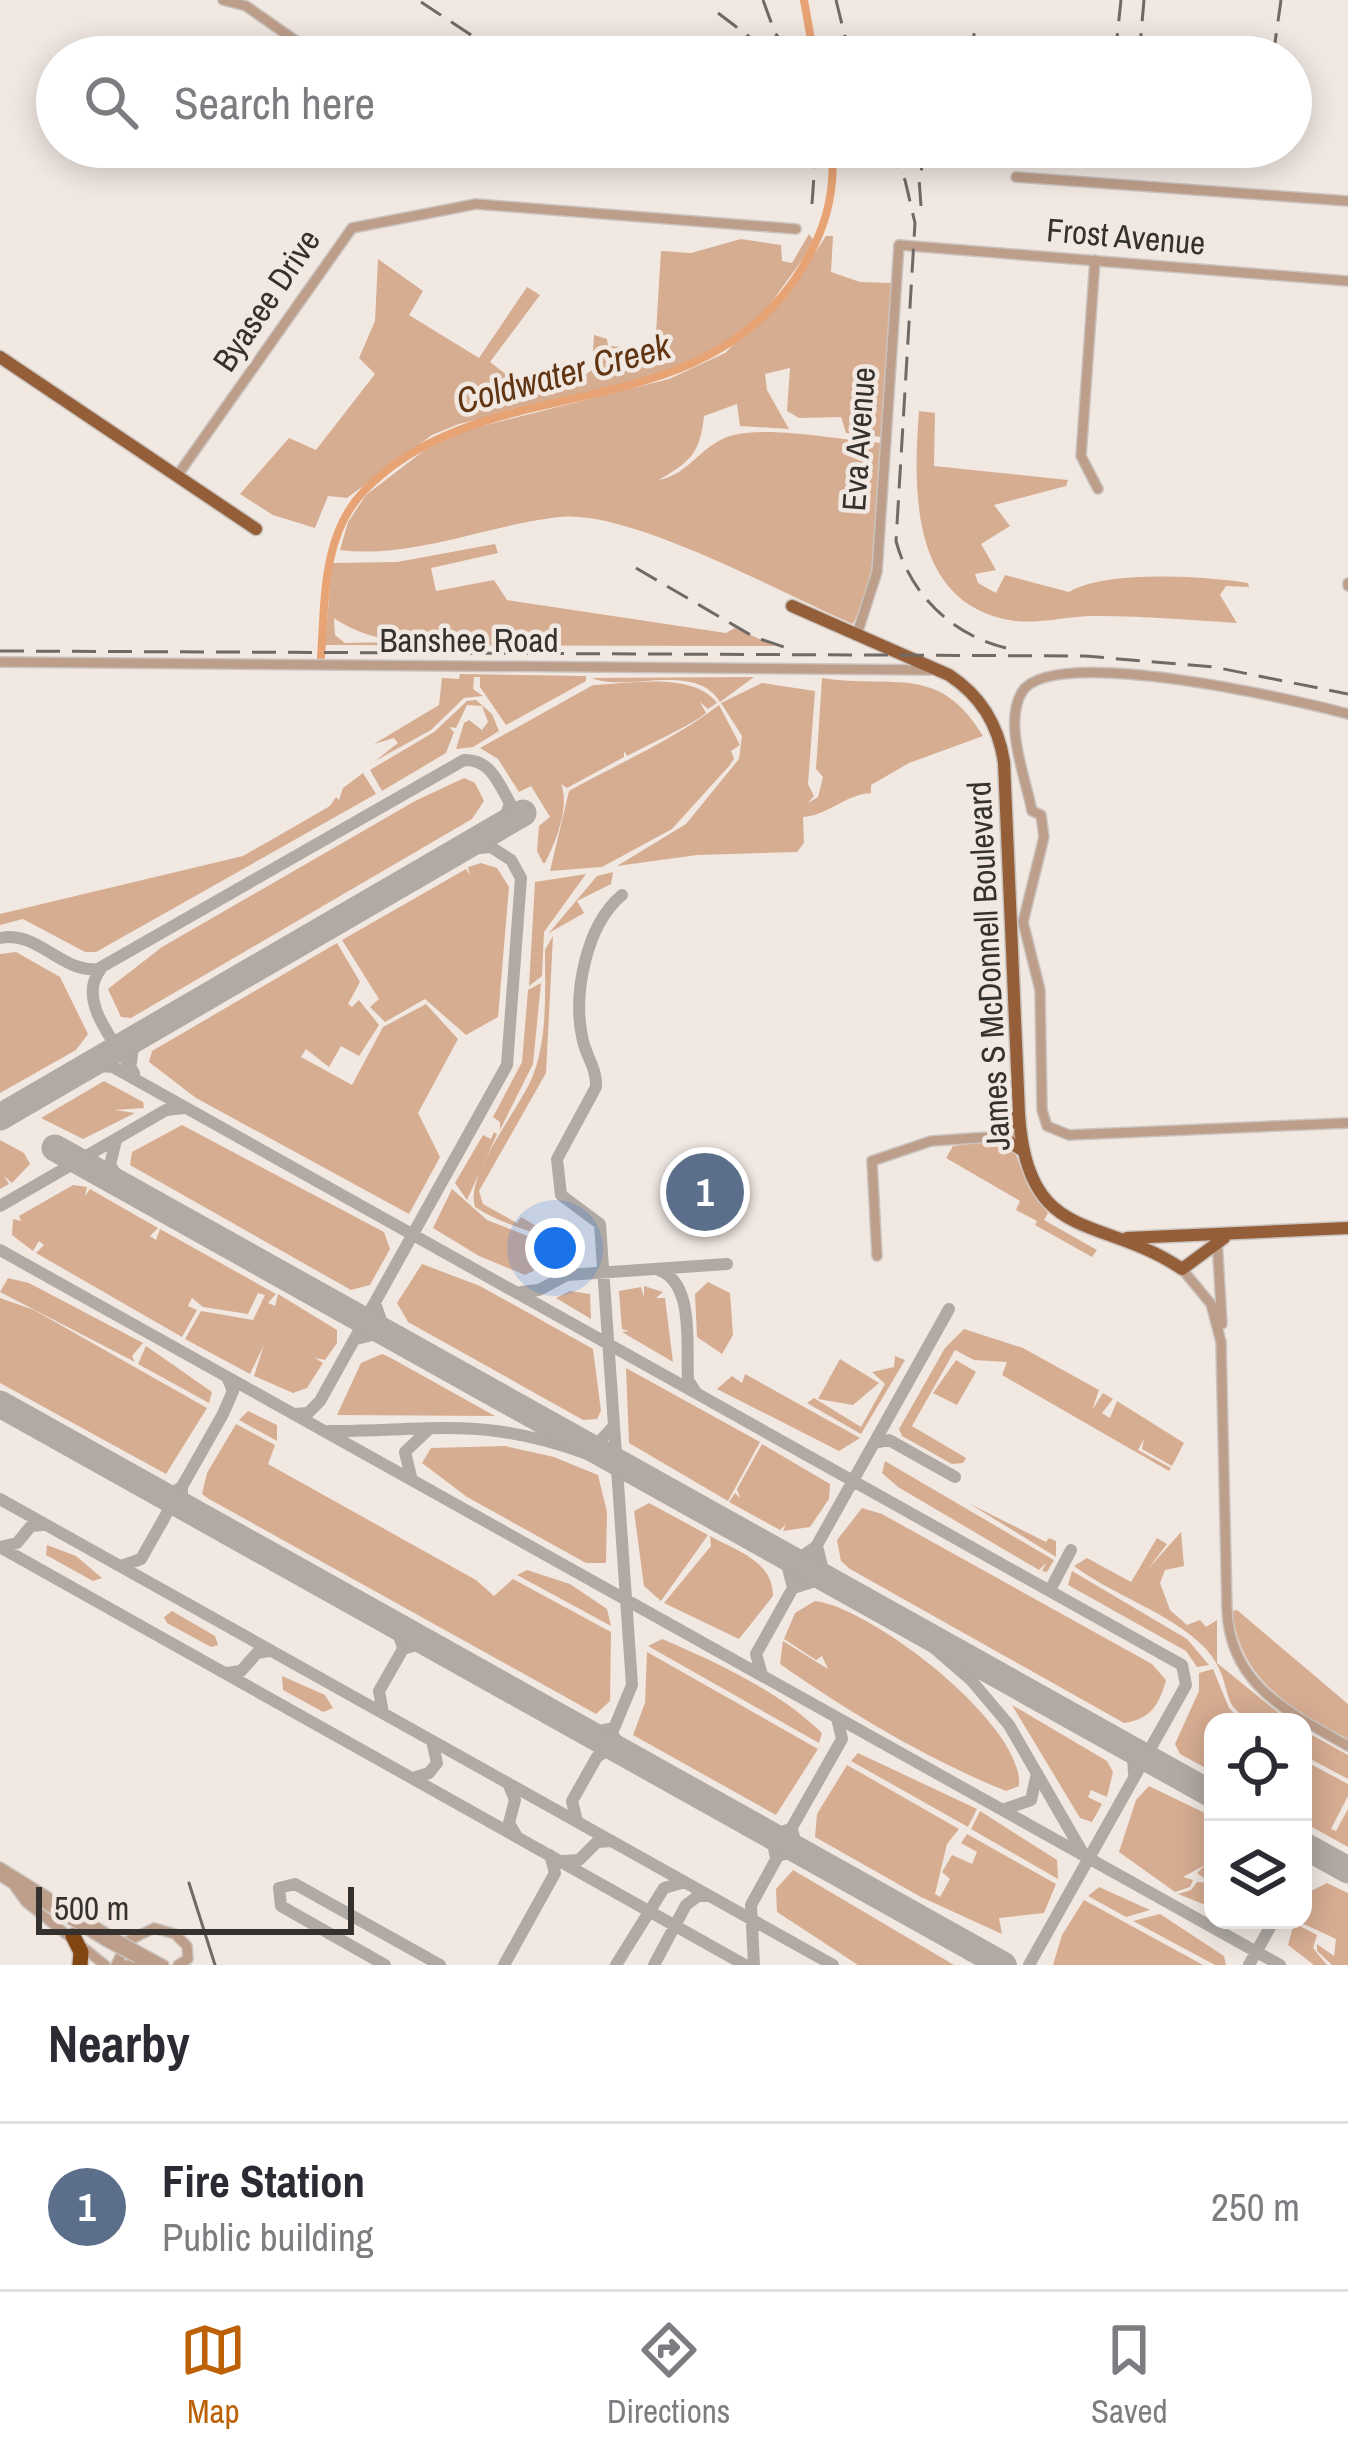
<!DOCTYPE html>
<html lang="en">
<head>
<meta charset="utf-8">
<style>
	:root { --surface:#fff; --page:#f2f2f3; --text:#2b2b33; --muted:#7c7c81; --line:#e1e1e2; --accent:#bc6106 }
	body { margin:0; font-family:"Archivo Narrow",sans-serif; background:var(--page); color:var(--text) }
	.controls { position:absolute; right:36px; bottom:36px; display:grid; overflow:hidden; border-radius:24px; box-shadow:0 6px 30px #0003 }
	.controls button { width:108px; height:108px; display:grid; place-items:center; padding:0; border:0; border-bottom:3px solid var(--line); background:var(--surface); color:var(--text); font:60px sans-serif }
	.scale { position:absolute; left:36px; bottom:30px; width:318px; box-sizing:border-box; padding-left:12px; border:6px solid #34312e; border-top:0; font-size:33px; line-height:42px; white-space:nowrap; color:#34312e; -webkit-text-stroke:9px #f1e8e2; paint-order:stroke }
	.you { position:absolute; left:555px; top:1248px; width:42px; height:42px; margin:-30px; border:9px solid #fff; border-radius:50%; background:#1a73e8; box-shadow:0 0 0 18px #1a73e833 }
	.badge { display:grid; place-items:center; width:78px; height:78px; border-radius:50%; background:var(--accent); color:#fff; font-size:39px; font-weight:700 }
	.pin { position:absolute; translate:-50% -50%; border:6px solid #fff; box-shadow:0 3px 12px #0006 }
	.list { margin:0; padding:0; list-style:none }
	h2 { display:flex; justify-content:space-between; align-items:center; height:156px; margin:0; padding:0 48px; font-size:51px }
	h2 small { font-size:39px; font-weight:400; color:var(--muted) }
	.list li { display:grid; grid-template-columns:78px 1fr auto; gap:36px; align-items:center; box-sizing:border-box; height:168px; padding:0 48px; border-top:3px solid var(--line) }
	.list b { display:block; font-size:45px; white-space:nowrap }
	.list p { margin:0; font-size:39px; white-space:nowrap; color:var(--muted) }
	.list em { font-size:39px; font-style:normal; color:var(--muted) }
	.icon { flex:none; width:66px; height:66px; fill:none; stroke:currentColor; stroke-width:2; stroke-linecap:round; stroke-linejoin:round }
	.map { position:relative; flex:none; width:1348px; height:1965px; overflow:hidden }
	.search { position:absolute; background:var(--surface); box-shadow:0 6px 30px #0003; left:36px; right:36px; top:36px; height:132px; display:flex; align-items:center; gap:30px; box-sizing:border-box; padding:0 42px; border-radius:66px; color:var(--muted); font-size:45px }
	.sheet { height:324px; background:var(--surface) }
	nav { display:flex; justify-content:space-around; align-items:center; box-sizing:border-box; height:168px; border-top:3px solid var(--line); background:var(--surface); font-size:33px; color:var(--muted) }
	nav a { display:grid; justify-items:center; gap:6px }
	nav .on { color:var(--accent) }
	.map>svg:first-child { display:block }
</style>
</head>
<body>
<div class="map">
<svg width="1348" height="1965" viewBox="0 0 1348 1965">
	<rect width="100%" height="100%" fill="#f1e8e2"/>
	<!-- green -->
	<path fill="#d7ad92" fill-rule="evenodd" d="M809,234L815,242L761,317L722,350L667,373L459,424L432,435L347,498L328,496L315,528L273,515L240,494L289,438L316,450L375,374L359,358L375,321L378,259L423,291L409,315L479,358L527,287L540,295L490,362C526,391 552,401 592,370L594,335L607,339L608,346L655,349L661,251L691,253L741,239L781,245L782,261L792,263Z
		M826,236H833L831,272L860,282L892,283L882,437L846,433L841,417L799,418L787,411L790,368L765,374L767,390L789,429L740,426L737,404L704,416C700,455 689,462 659,480C691,474 703,440 738,434C776,427 841,440 882,443L870,586L853,624C783,594 630,509 559,517C488,525 411,559 340,550L348,522L366,495L443,436L669,379L725,353L791,289Z
		M919,411L935,413L934,466L1068,480L1066,486L994,505L1010,526L981,544L996,570L975,574L978,583L996,593L1005,575L1069,592C1106,570 1204,576 1248,583L1249,587L1226,586L1220,595L1237,623C1191,620 1145,616 1098,616C1071,615 1042,624 1015,621C910,606 913,491 919,411Z
		M495,544L498,553L431,568L436,591L494,580L507,600L726,633L735,628L775,646L325,645L332,563L397,562ZM334,618C351,631 406,653 423,629L433,639L486,640L345,643L335,635Z
		M460,674L586,676V681L506,725L480,687V677H474L473,689L483,696L464,698L431,730L375,761L398,743L394,738L374,744L439,705L442,678L459,679Z
		M754,677L720,702C695,661 625,693 592,678Z
		M822,678C895,689 939,663 983,736L909,763L871,785V793C846,794 829,815 803,817L804,843L797,852L697,855L617,866L686,824L739,759L742,736L721,703L762,683L815,691L808,784L814,796L808,803L818,797L823,777L816,769Z
		M593,685C628,684 693,671 717,703L708,709L700,702L706,713C697,722 644,747 627,756L624,751V757L567,788L561,784C570,806 556,842 545,863H543L537,851L539,826L550,817L531,786L519,792L498,759L480,748Z
		M476,700L492,714L499,731L473,747L456,749L464,723L469,720L482,730L488,722L482,706L467,705L456,728L449,727L454,732L446,753L382,791L370,770L434,732L467,701Z
		M719,705L740,745L731,751L734,759L729,766L672,829L602,867L550,871L569,791C619,763 675,739 719,705Z
		M363,773L376,794L96,952H85L23,919L0,925V914L243,856L330,806L336,797L339,800L343,788Z
		M464,778L475,783L484,801L472,819L131,1018L121,1017L108,989L162,947L415,801Z
		M481,863L497,868L509,887L498,1017L466,1035L425,999L385,1022L370,1007L379,999L342,940L466,869L470,875L468,867Z
		M613,872L611,884L577,901L584,913L549,933L597,876Z
		M586,874L544,932L542,976L529,986L535,882Z
		M553,936L546,1073L479,1191L483,1204L517,1223L521,1217L577,1250C543,1233 508,1228 475,1207C465,1175 517,1112 531,1080C548,1042 545,991 545,950Z
		M337,943L360,982L348,1004L352,1007L359,1000L379,1025L359,1056L341,1046L329,1067L306,1049L301,1057L352,1085L383,1027L426,1004L458,1039L418,1113L440,1157L409,1214L196,1098L149,1062L152,1051Z
		M16,952L60,977L88,1034L76,1050L0,1093V954Z
		M541,983L533,1064L500,1130V1122L493,1117L522,1062L528,990Z
		M104,1081L143,1102L144,1108L115,1110L135,1113L83,1139L41,1118Z
		M182,1125L384,1232L390,1249L370,1285L351,1290L130,1165L132,1152Z
		M494,1132L497,1134L467,1200L455,1183L483,1135L491,1139Z
		M0,1140L24,1153L30,1164L12,1183L4,1176L9,1184L0,1189Z
		M1003,1140L1012,1145L1029,1188L1048,1213L1044,1220L1097,1250L1092,1257L1035,1225L1037,1221L1016,1210L1020,1201L946,1158L953,1146Z
		M73,1185L87,1187L85,1196L90,1189L158,1228L150,1236L156,1240L160,1229L276,1294L268,1303L275,1306L278,1294L337,1330V1343L325,1360L315,1358L323,1363L307,1388L293,1393L254,1376L264,1345L250,1374L185,1339L201,1311L253,1320L265,1295L258,1293L248,1314L203,1307L192,1298L188,1306L197,1310L182,1337L36,1253L44,1245L39,1241L33,1251L12,1235L13,1219L21,1221L19,1216Z
		M452,1189L487,1220L571,1253L525,1275L479,1256L433,1228Z
		M690 1215a16 16 0 1 1 32 0a16 16 0 1 1-32 0Z
		M422,1264L480,1286L593,1349L601,1411L597,1419L583,1420L408,1322L397,1303Z
		M8,1278L29,1283L143,1343L132,1356L135,1362L0,1292Z
		M708,1282L730,1293L733,1335L722,1354L697,1337L695,1294Z
		M644,1286L663,1292L656,1298H665L673,1362L622,1332L629,1331L622,1329L619,1291L641,1287L644,1297Z
		M570,1291L590,1294L591,1319L556,1298Z
		M0,1298L34,1310L207,1408L166,1474L0,1383Z
		M964,1329L1023,1348L1099,1390L1092,1410L1103,1393L1113,1399L1102,1413L1110,1418L1117,1401L1184,1443L1172,1466L1142,1449L1144,1439L1138,1450L1171,1468L1169,1471L1002,1375L1007,1362L974,1360L955,1350L912,1426L966,1458L963,1463L952,1464L902,1436L899,1429L945,1348Z
		M146,1346L212,1392L209,1403L138,1364Z
		M382,1354L391,1358L495,1416L337,1415L361,1363Z
		M895,1356L905,1360L861,1434L807,1403L814,1398L861,1427L885,1384L872,1372L894,1367Z
		M840,1359L879,1383L853,1405L818,1399Z
		M956,1360L976,1372L957,1405L933,1393Z
		M626,1368L760,1442L728,1501L629,1443Z
		M745,1374L860,1438L839,1451L717,1389L732,1376L742,1383Z
		M248,1411L277,1425V1441L239,1420Z
		M236,1424L275,1445L268,1464L476,1580L494,1596L513,1579L611,1632L610,1701L596,1714L209,1499L202,1494L207,1473Z
		M762,1444L830,1484L829,1499L810,1527L783,1531L786,1524L780,1530L729,1502L735,1493L740,1498L737,1489Z
		M505,1446L554,1457L598,1475L607,1512L606,1563H586L467,1497L422,1463L431,1448Z
		M885,1461L1054,1560L1047,1572L1042,1571L1046,1563L1039,1570L898,1487L882,1473Z
		M649,1503L708,1535L661,1601L644,1586L634,1511Z
		M970,1504L1046,1542L1049,1538L1056,1541V1557Z
		M862,1508L882,1514L1152,1664L1166,1680C1159,1705 1151,1719 1124,1723L850,1569L841,1561L837,1540Z
		M1181,1532L1184,1566L1165,1570L1160,1583L1170,1610L1187,1625L1200,1620L1206,1627L1217,1620V1663L1290,1722C1203,1722 1245,1688 1203,1646C1170,1613 1111,1594 1074,1566L1087,1558L1131,1582L1157,1538L1167,1544L1148,1569Z
		M710,1536C737,1551 773,1561 773,1596L739,1639L664,1603L711,1546Z
		M47,1545L76,1556L102,1578L93,1581L46,1555Z
		M527,1570L570,1584L607,1609L611,1626L517,1575Z
		M1072,1571L1187,1639L1209,1665L1197,1667L1186,1651L1068,1585Z
		M815,1601C871,1607 1025,1725 1019,1786L1006,1791C927,1759 850,1713 780,1664L783,1641L828,1669L822,1656L816,1660L784,1639L795,1613Z
		M1237,1610L1348,1704V1740C1290,1707 1241,1682 1232,1611Z
		M172,1611L215,1636L218,1645L211,1647L167,1623L164,1617Z
		M662,1639C716,1662 779,1691 822,1733L819,1743L648,1646Z
		M647,1652L818,1749L776,1815L633,1735L645,1703Z
		M1213,1669L1229,1708L1243,1722H1213V1772L1180,1754L1175,1744L1199,1691V1673Z
		M282,1676L325,1695L333,1708L323,1712L283,1690Z
		M1012,1705L1107,1761L1113,1772L1107,1797L1091,1790L1088,1797L1102,1804L1092,1822L1080,1818Z
		M1303,1730L1348,1755V1779L1303,1755Z
		M858,1753L977,1809L968,1827L851,1761Z
		M1303,1760L1348,1784V1796L1331,1829L1336,1831L1348,1809V1847L1303,1822Z
		M847,1765L959,1829L947,1844L935,1894L940,1897L950,1879L942,1872L952,1855L972,1864L977,1852L961,1843L967,1834L1056,1884L1044,1913L999,1918L1002,1934L921,1897L815,1837L817,1814Z
		M1149,1786L1213,1817V1908L1178,1894L1191,1890L1197,1882L1211,1883L1197,1873L1205,1865L1183,1877L1193,1880L1190,1887L1175,1892L1119,1852L1136,1800Z
		M980,1811L1057,1860L1058,1879L971,1829Z
		M793,1870L954,1965H858L777,1912L776,1889Z
		M1327,1883L1348,1893V1965H1332L1317,1951V1944L1334,1956L1336,1939L1295,1920H1303L1309,1892Z
		M1099,1887L1150,1910L1126,1917L1088,1896Z
		M1084,1900L1203,1965H1053L1062,1935Z
		M1160,1914L1224,1956L1226,1965H1215L1133,1921Z
		M1294,1923L1317,1935L1313,1948L1327,1965H1314L1288,1945Z"/>
	<g fill="none" stroke-linecap="round" stroke-linejoin="round">
		<!-- river -->
		<path stroke="#e7a374" stroke-width="8" d="M804,0L814,57
			M321,657C325,601 322,534 364,491C485,366 693,433 797,276C824,234 836,197 832,147"/>
		<!-- taxiway -->
		<path stroke="#b0a9a4" stroke-width="12" d="M622,895C586,925 572,995 583,1041C587,1058 597,1069 596,1087L557,1159L561,1195L600,1224L632,1685L612,1733L624,1753
			M0,938C38,930 61,973 98,969L464,760C490,759 498,782 510,803L503,824
			M101,969C75,1000 117,1045 134,1073
			M131,1063L133,1045L146,1032
			M89,1065L113,1067L1182,1665L1186,1685L1029,1965
			M116,1140L110,1165L123,1186
			M0,1206L166,1110L184,1108
			M0,1250L1280,1965
			M659,1270C695,1283 686,1347 688,1380L695,1391
			M521,1292L539,1290L567,1275L727,1264
			M356,1339L385,1332L375,1303
			M295,1414L308,1413L320,1401L507,1065L521,878L511,860L491,847L457,850
			M329,1431C385,1432 442,1424 496,1431C559,1439 615,1463 671,1492
			M578,1440L599,1442L612,1428
			M875,1443L889,1440L955,1477
			M411,1477L405,1452L427,1431
			M157,1492L170,1494L182,1487V1500L192,1511
			M0,1499L833,1965
			M817,1546L825,1578L793,1588L785,1556L804,1555Z
			M0,1547L745,1965
			M1,1547L17,1543L31,1526L43,1525
			M121,1566L141,1559L223,1414L233,1391L227,1377
			M1050,1590L1071,1550
			M903,1621L971,1680L1009,1725L1084,1855
			M396,1626L403,1648
			M226,1673L241,1671L257,1653L269,1651
			M762,1675L756,1654L949,1309
			M383,1713L379,1691L403,1649L426,1642
			M589,1733L613,1728
			M1122,1744L1133,1758L1134,1774
			M416,1777L429,1773L437,1763L432,1741
			M508,1783L515,1800L509,1823L516,1835
			M1005,1809L1031,1800L1037,1773
			M577,1821L572,1801L597,1757L607,1750L621,1752
			M776,1858L771,1835L791,1829L842,1739L837,1718
			M563,1861L579,1860L597,1842L612,1841
			M997,1962L1011,1965
			M385,1965L281,1906L279,1888L295,1884L440,1965
			M504,1965L555,1873L550,1855
			M616,1965L664,1888L685,1882
			M654,1965L686,1905L698,1896H710
			M754,1965L751,1905L778,1856L797,1850L792,1829
			M1249,1965L1274,1920"/>
		<!-- runway -->
		<path stroke="#b0a9a4" stroke-width="27" d="M0,1117L523,813
			M55,1148L1213,1795
			M0,1404L1003,1965
			M1303,1845L1348,1870"/>
		<!-- minor casing -->
		<g stroke="#cbc3be" stroke-width="12">
			<path id="minor" d="M223,0L246,6L319,57
				M1016,177L1348,201
				M1095,260L1081,456L1098,489
				M177,476L352,228L476,204L796,229
				M1348,583V586
				M857,634L877,572L899,245L1348,281
				M0,662L931,670
				M1348,714C1297,700 1051,643 1022,692C1003,723 1026,779 1032,811L1041,815L1044,837L1023,922L1040,990L1042,1110L1047,1126L1069,1135L1348,1123
				M1217,1239L1222,1324
				M877,1256L872,1161L931,1141L1020,1135
				M1182,1269L1211,1304L1221,1342L1227,1610C1230,1686 1290,1713 1348,1746
				M0,1867L108,1934
				M0,1876L105,1941
				M13,1884L26,1902L105,1965
				M140,1952L164,1965
				M137,1958L149,1965
				M116,1965L128,1941L154,1928L175,1934L187,1946L188,1959L178,1965
				M119,1965H137"/>
		</g>
		<!-- major casing -->
		<g stroke="#cbc3be" stroke-width="15">
			<path id="major" d="M0,357L256,529
				M792,606L949,675C981,696 998,724 1004,762L1019,1114C1027,1246 1101,1214 1182,1269
				M1018,1115L999,1136L1022,1150
				M1127,1238L1348,1228
				M1182,1269L1224,1238"/>
		</g>
		<!-- highway casing -->
		<g stroke="#cbc3be" stroke-width="18">
			<path id="highway" d="M73,1936L81,1952L80,1965"/>
		</g>
		<!-- minor -->
		<use href="#minor" stroke="#bd9e8a" stroke-width="9"/>
		<!-- major -->
		<use href="#major" stroke="#935e38" stroke-width="12"/>
		<!-- highway -->
		<use href="#highway" stroke="#824613" stroke-width="15"/>
		<!-- tram -->
		<path stroke="#6f6a66" stroke-width="3" d="M189,1883L215,1965"/>
		<!-- rail -->
		<path stroke="#6f6a66" stroke-width="3" stroke-dasharray="24 12" stroke-linecap="butt" d="M763,0L775,33L794,57
			M836,0L850,57
			M421,2L486,45L563,57
			M718,13L776,57
			M722,57H745
			M972,57L975,23
			M1115,57L1121,0
			M1139,57L1144,0
			M1273,57L1281,0
			M886,147L905,180L915,223L896,541C910,594 952,635 1006,648
			M812,204L816,147
			M921,206L919,179L927,147
			M636,568L754,637L784,647
			M0,651L1085,656L1214,667L1348,694"/>
		<!-- minor-bridge casing -->
		<g stroke="#cbc3be" stroke-width="12" stroke-linecap="butt">
			<path id="minor-bridge" d="M108,1934L140,1952
				M105,1941L137,1958"/>
		</g>
		<!-- minor-bridge -->
		<use href="#minor-bridge" stroke="#bd9e8a" stroke-width="9"/>
	</g>
	<g text-anchor="middle" dominant-baseline="central" stroke-width="9" stroke-linejoin="round" paint-order="stroke">
		<!-- street labels -->
		<g font-size="33" fill="#34312e" stroke="#f1e8e2">
			<text transform="translate(1126 236) rotate(5)">Frost Avenue</text>
			<text transform="translate(266 300) rotate(-56)">Byasee Drive</text>
			<text transform="translate(858 439) rotate(-86)">Eva Avenue</text>
			<text x="469" y="640">Banshee Road</text>
			<text transform="translate(988 966) rotate(-93)">James S McDonnell Boulevard</text>
		</g>
		<!-- water labels -->
		<g font-size="36" font-style="italic" fill="#623512" stroke="#f1e8e2">
			<text transform="translate(563 373) rotate(-15)">Coldwater Creek</text>
		</g>
	</g>
</svg>
<div class="controls">
<button><svg class="icon" aria-label="locate" viewBox="0 0 24 24"><circle cx="12" cy="12" r="6"/><path d="M12 2v4M12 18v4M2 12h4M18 12h4"/></svg></button>
<button><svg class="icon" aria-label="layers" viewBox="0 0 24 24"><path d="M12 4l9 5-9 5-9-5zM3 14l9 5 9-5"/></svg></button>
</div>
<div class="scale">500 m</div>
<div class="you"></div>
<div class="pin badge" style="left:705px;top:1192px;background:#5c6f8a">1</div>
<div class="search"><svg class="icon" aria-label="search" viewBox="0 0 24 24"><circle cx="10" cy="10" r="6"/><path d="M15 15l6 6"/></svg>Search here</div>
</div>
<section class="sheet">
<h2>Nearby<small></small></h2>
<ul class="list">
<li><span class="badge" style="background:#5c6f8a">1</span><div><b>Fire Station</b><p>Public building</p></div><em>250 m</em></li>
</ul>
</section>
<nav>
<a class="on"><svg class="icon" aria-label="map" viewBox="0 0 24 24"><path d="M3 6l6-2 6 2 6-2v14l-6 2-6-2-6 2zM9 4v14M15 6v14"/></svg>Map</a>
<a><svg class="icon" aria-label="directions" viewBox="0 0 24 24"><path d="M12 3l9 9-9 9-9-9zM9 14v-3h6M13 9l2 2-2 2"/></svg>Directions</a>
<a><svg class="icon" aria-label="saved" viewBox="0 0 24 24"><path d="M7 4h10v16l-5-4-5 4z"/></svg>Saved</a>
</nav>
</body>
</html>
